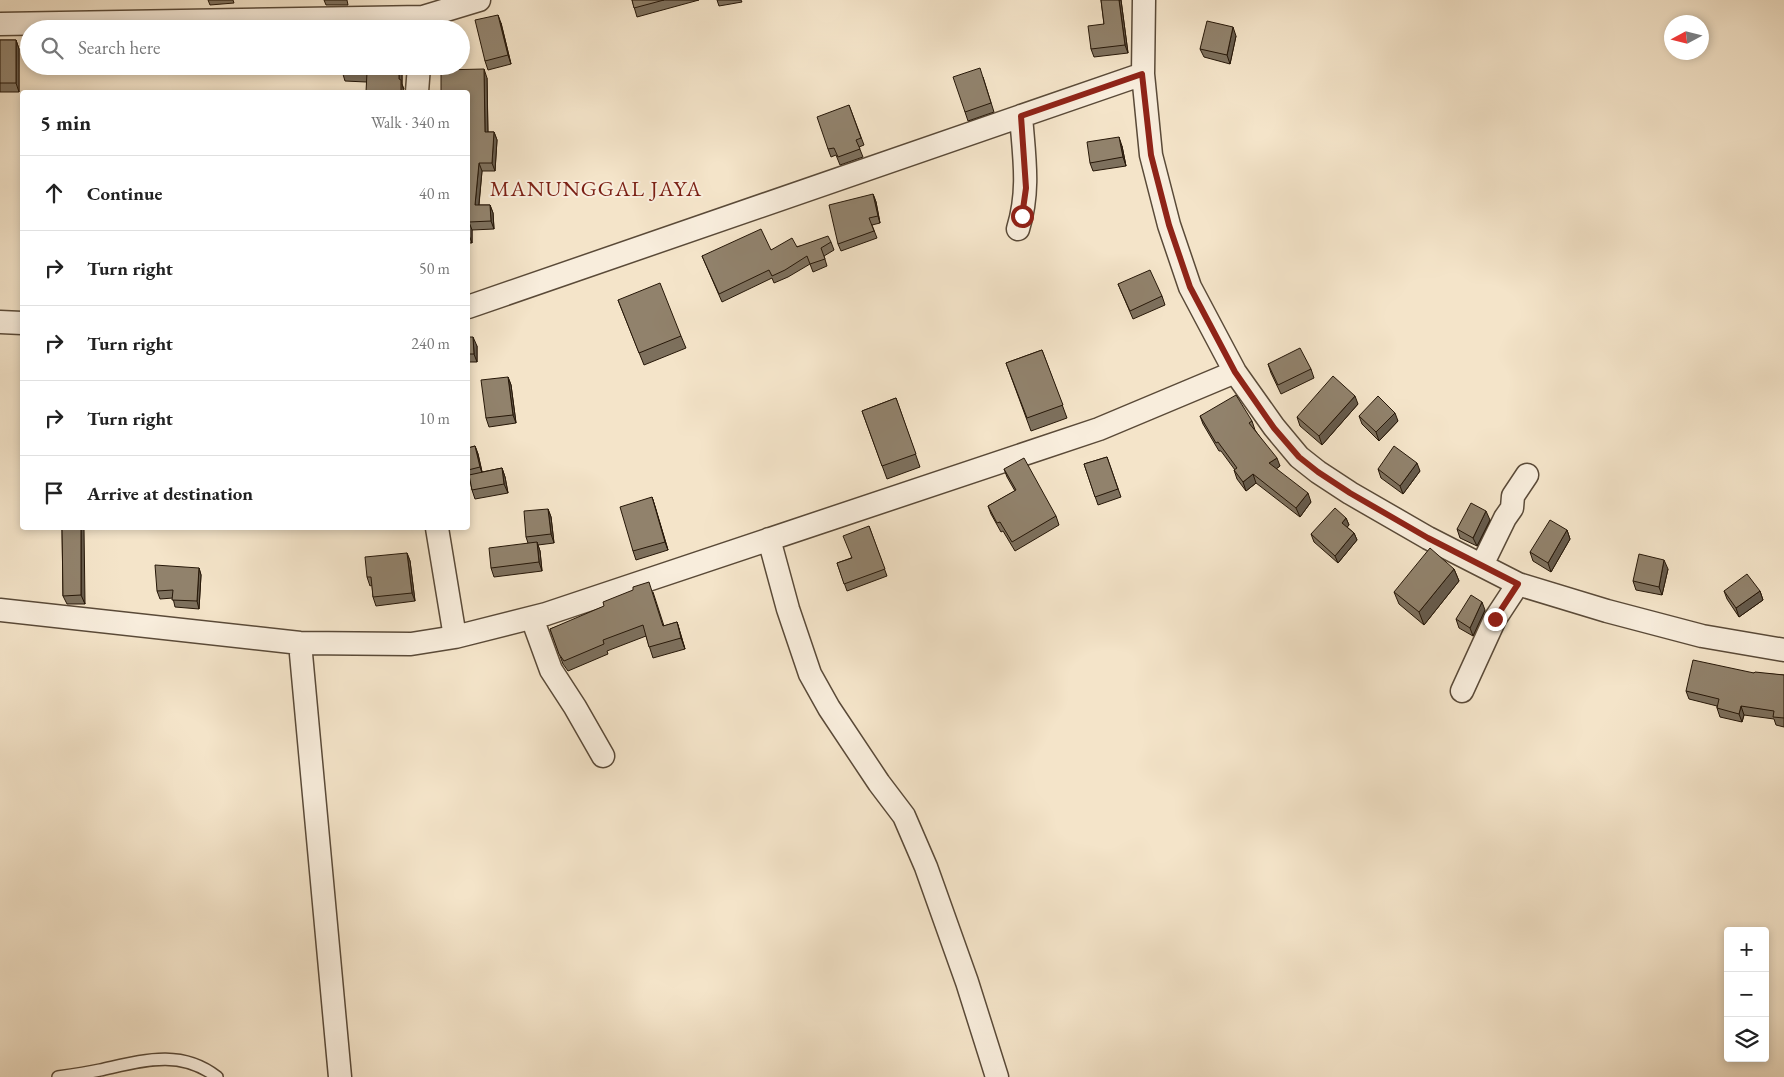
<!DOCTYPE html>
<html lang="en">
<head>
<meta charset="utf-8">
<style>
	:root { --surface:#fff; --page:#f6f6f6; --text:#222; --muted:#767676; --line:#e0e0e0 }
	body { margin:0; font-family:"EB Garamond",serif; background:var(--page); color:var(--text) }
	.controls { position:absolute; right:15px; bottom:15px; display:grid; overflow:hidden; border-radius:5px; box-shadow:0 2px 8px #0003 }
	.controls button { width:45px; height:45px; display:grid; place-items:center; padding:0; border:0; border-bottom:1px solid var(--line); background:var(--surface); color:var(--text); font:25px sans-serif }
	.compass { position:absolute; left:1664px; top:15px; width:45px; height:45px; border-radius:50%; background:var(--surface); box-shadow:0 2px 8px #0003; rotate:263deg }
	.stop { position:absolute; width:15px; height:15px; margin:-11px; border:4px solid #8f2418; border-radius:50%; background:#fff }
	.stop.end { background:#8f2418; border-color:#fff; box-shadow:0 1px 5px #0008 }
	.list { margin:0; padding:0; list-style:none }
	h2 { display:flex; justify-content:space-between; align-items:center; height:65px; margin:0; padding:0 20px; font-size:21px }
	h2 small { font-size:16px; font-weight:400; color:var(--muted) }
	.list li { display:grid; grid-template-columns:32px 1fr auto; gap:15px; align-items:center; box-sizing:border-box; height:75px; padding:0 20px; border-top:1px solid var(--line) }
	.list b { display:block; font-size:19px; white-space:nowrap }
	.list em { font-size:16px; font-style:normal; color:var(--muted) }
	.icon { flex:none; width:28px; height:28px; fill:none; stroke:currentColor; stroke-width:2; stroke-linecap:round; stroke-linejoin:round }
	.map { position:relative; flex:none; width:1784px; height:1077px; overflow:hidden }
	.search { position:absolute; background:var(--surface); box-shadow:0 2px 8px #0003; left:20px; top:20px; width:450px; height:55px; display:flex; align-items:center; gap:12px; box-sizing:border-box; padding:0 18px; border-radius:28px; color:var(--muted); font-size:19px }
	.panel { position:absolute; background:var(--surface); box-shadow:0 2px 8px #0003; left:20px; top:90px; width:450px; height:440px; border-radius:5px }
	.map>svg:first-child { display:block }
</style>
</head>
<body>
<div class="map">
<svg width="1784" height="1077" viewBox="0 0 1784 1077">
	<rect width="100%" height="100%" fill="#f4e4c9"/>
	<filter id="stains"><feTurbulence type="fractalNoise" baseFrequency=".004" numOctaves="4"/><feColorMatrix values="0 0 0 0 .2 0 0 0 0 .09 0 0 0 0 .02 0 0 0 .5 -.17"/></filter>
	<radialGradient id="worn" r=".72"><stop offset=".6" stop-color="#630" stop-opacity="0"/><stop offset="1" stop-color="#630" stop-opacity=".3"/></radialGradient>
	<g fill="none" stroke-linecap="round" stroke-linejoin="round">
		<!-- lane casing -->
		<g stroke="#5a4a38" stroke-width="14">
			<path id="lane" d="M58,1077C72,1075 86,1073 100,1070C141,1061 180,1048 217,1077"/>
		</g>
		<!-- street casing -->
		<g stroke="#5a4a38" stroke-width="25">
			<path id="street" d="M1144,0L1143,74L1151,155L1169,225L1190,287L1235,372L1274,427L1299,457L1318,472L1350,493L1428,538L1518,584L1607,611L1702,636L1784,650
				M0,24L423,17L479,0
				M417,92L419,66
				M1018,229C1030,190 1024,156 1021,116
				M468,307L1143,74
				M0,322L22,323
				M437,528L455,637
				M769,539L788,609L810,674L829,708L879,783L904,816L926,867L967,982L997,1077
				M1482,565L1505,518L1512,508L1513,496L1527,475
				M0,610L300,643L411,644L455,637L546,614L1099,429L1235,372
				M532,618L551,670L575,707L603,756
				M300,643L340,1077
				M1462,691L1495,619L1518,584"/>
		</g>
		<!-- lane -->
		<use href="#lane" stroke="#f8eddc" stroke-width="11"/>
		<!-- street -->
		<use href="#street" stroke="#f8eddc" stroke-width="22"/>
	</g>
	<!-- wall -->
	<path fill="#7d705d" stroke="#261708" d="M208,0H233L234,3L210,5Z
		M324,0H347L348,5H326Z
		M632,0H699L637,17Z
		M717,0H741L742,2L719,6Z
		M1101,0H1121L1128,53L1094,57L1091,49L1104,24Z
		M501,23L511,64L488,70L485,61Z
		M1236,36L1230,64L1204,57L1200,49Z
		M0,40H16L19,49V92H0Z
		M402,66V84L404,89L366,82L345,81L342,71Z
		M983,77L994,112L968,121L965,112Z
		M487,78L488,132H494L497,140L495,171H482L479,205H490L493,213L494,229L472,230V243H468V92Z
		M849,105L864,145L859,147L863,157L840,165L836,155L831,157L828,149Z
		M1122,146L1126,166L1093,171L1090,163Z
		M873,194L876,202L880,223L872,225L877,238L841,251L838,244Z
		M831,242L834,250L824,256L827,266L813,272L810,264L788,277L774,283L772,278L722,302L702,256L771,250Z
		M1118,284L1162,296L1165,305L1133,319Z
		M618,300L681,336L686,348L644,365Z
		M468,337L477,346V362H468Z
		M1042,350L1067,418L1031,431L1006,363Z
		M1268,364L1311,369L1314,378L1281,394L1271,373Z
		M508,377L511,385L516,423L489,427L486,418Z
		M896,398L920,467L887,479L862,411Z
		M1358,404L1322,445L1300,426L1297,417Z
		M1200,416L1252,421L1255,430L1280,466L1276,469L1311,502L1300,517L1256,483L1246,491L1237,479L1234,470H1235L1221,451H1219L1203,424Z
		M1359,416L1398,421L1379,441L1362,424Z
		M475,446L478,454L482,472L502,468L505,477L508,493L475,499L472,490L470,479L468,480V448Z
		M1107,457L1121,497L1098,505L1084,464Z
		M1004,469L1056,516L1059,525L1015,551L1003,531L1001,532L991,514L988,506L1015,491L1007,477Z
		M1378,469L1420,471L1403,494L1381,478Z
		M652,497L668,550L636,560L633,551Z
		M548,509L551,517L554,543L538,545L540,551L542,571L494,577L491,568L528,543L526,537Z
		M1346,518L1349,525L1347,527L1354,533L1357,540L1338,563L1314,542L1311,534Z
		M1490,520L1477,546L1460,538L1457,529Z
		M869,526L887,576L847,591L837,563L851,558Z
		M62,528L85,604H67L63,596Z
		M1567,530L1570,539L1551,572L1533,561L1530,552Z
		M407,553L410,561L415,601L376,606L373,597L372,585L370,586L367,577Z
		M199,568L201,575L199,609L175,607L173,598L160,599L157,591Z
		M1454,569L1459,581L1424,625L1399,604L1394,592Z
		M1668,569L1662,595L1636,590L1633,581Z
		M1724,591H1760L1763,600L1739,617L1727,599Z
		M653,592L664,626L677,622L685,649L653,658L646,636L607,651L608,654L568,671L563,664L550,629Z
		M1485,610L1473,636L1459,628L1456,619Z
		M1754,673L1784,675V727L1776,725L1774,719L1744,715L1742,722L1720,717L1717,708V706L1689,699L1686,691Z"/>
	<!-- shaded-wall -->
	<path fill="#665b4c" stroke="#261708" d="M1119,0H1121L1128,53L1125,45Z
		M498,15L501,23L511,64L508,55Z
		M1233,27L1236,36L1230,64L1227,55Z
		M16,40L19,49V92L16,83Z
		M399,66H402V84L404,92H401L399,79Z
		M484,69L487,78L488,140L485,132Z
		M494,132L497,140L495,171L492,163Z
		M1119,137L1122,146L1126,166L1123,157Z
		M479,163L482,171L478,213L475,205Z
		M873,194L876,202L880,223L878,216Z
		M490,205L493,213L494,229L491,221Z
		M469,222L472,230V243L469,235Z
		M473,337L477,346V362L474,354Z
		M508,377L511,385L516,423L513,415Z
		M1355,396L1358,404L1322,445L1319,436Z
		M1395,413L1398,421L1379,441L1376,432Z
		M475,446L478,454L483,476L480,467Z
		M1277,458L1280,466L1272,472L1269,463Z
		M1417,463L1420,471L1403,494L1400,486Z
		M502,468L505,477L508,493L504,484Z
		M1253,474L1256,483L1246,491L1243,482Z
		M1308,493L1311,502L1300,517L1296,508Z
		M652,497L655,506L668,550L665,542Z
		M548,509L551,517L554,543L551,534Z
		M1486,511L1490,520L1477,546L1473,538Z
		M1346,518L1349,525L1345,530L1342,523Z
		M81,528H84L85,604L81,595Z
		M1567,530L1570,539L1551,572L1548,563Z
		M1354,533L1357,540L1338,563L1335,556Z
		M537,542L540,551L542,571L539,562Z
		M407,553L410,561L415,601L412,593Z
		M1664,560L1668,569L1662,595L1659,587Z
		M199,568L201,575L199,609L197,601Z
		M1454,569L1459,581L1424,625L1419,612Z
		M1760,591L1763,600L1739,617L1736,608Z
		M1482,602L1485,610L1473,636L1470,628Z
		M677,622L680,632L685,649L681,638Z
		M1741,706L1744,715L1742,722L1739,714Z"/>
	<!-- building -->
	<path fill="#91826c" stroke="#261708" d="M632,0H664L634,8Z
		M1101,0H1119L1125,45L1091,49L1088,26L1104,24Z
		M498,15L508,55L485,61L475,20Z
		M1207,21L1233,27L1227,55L1200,49Z
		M0,40H16V83H0Z
		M342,66H399V79L401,80V92H366L367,72L342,71Z
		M980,68L991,103L965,112L953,77Z
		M484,69L485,132H494L492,163H479L475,205H490L491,221L469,222V235H468V92H441V70Z
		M849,105L861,138L856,140L860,149L838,157L834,148L828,149L817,117Z
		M1119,137L1123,157L1090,163L1087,142Z
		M873,194L878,216L869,218L874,231L838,244L829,205Z
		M761,229L771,250L792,238L797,247L828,236L831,242L821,248L825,259L810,264L807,256L785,270L772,276L769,270L719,294L702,256Z
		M1150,270L1162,296L1130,311L1118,284Z
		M660,283L681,336L639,353L618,300Z
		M468,337H473L474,354H468Z
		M1300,348L1311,369L1278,385L1268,364Z
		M1042,350L1063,405L1027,418L1006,363Z
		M1333,376L1355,396L1319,436L1297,417Z
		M508,377L513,415L486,418L481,380Z
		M1236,395L1252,421L1249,423L1277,458L1269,463L1308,493L1296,508L1253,474L1243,482L1234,470L1237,468L1218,442L1216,443L1200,416Z
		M1378,396L1395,413L1376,432L1359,416Z
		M896,398L916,454L882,466L862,411Z
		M475,446L480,467L468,470V448Z
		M1394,446L1417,463L1400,486L1378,469Z
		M1107,457L1118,489L1095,497L1084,464Z
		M1024,458L1056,516L1012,542L1000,522L997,523L988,506L1016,490L1004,469Z
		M502,468L504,484L472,490L469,475Z
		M652,497L665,542L633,551L620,507Z
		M1471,503L1486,511L1473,538L1457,529Z
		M1335,508L1346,518L1342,523L1354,533L1335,556L1311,534Z
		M548,509L551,534L526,537L524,511Z
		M1550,520L1567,530L1548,563L1530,552Z
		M869,526L885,569L844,584L837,563L852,558L843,536Z
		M62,528H81V595L63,596Z
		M537,542L539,562L491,568L489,548Z
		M1430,548L1454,569L1419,612L1394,592Z
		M407,553L412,593L373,597L371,577H367L365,557Z
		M1639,554L1664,560L1659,587L1633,581Z
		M155,565L199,568L197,601L172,600L173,590L157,591Z
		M1747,574L1760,591L1736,608L1724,591Z
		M649,582L663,626L677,622L681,638L649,647L643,625L603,640L604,644L564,661L559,654L550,629L604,606L603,602L633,590V587Z
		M1471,595L1482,602L1470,628L1456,619Z
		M1693,660L1754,673L1755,672L1784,675V718L1773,717L1774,711L1741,706L1739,714L1717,708L1719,699L1686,691Z"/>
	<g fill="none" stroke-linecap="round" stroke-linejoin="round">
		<!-- route -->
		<path stroke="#8f2418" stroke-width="6" d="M1022,216L1026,188L1021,116L1142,74L1151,155L1169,225L1190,287L1235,372L1274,428L1299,457L1318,472L1350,493L1428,538L1518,584L1495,619"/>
	</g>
	<g text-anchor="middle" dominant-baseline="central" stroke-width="4" stroke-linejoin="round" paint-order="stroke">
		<!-- quarter labels -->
		<g font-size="22" letter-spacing="1" fill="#7a1f14" stroke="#f8eddc">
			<text x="596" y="188">MANUNGGAL JAYA</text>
		</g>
	</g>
	<rect width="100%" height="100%" filter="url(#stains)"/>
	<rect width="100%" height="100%" fill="url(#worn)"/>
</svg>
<div class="controls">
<button>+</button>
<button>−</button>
<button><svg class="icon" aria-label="layers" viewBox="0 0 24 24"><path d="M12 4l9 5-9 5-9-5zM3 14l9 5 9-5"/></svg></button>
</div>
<svg class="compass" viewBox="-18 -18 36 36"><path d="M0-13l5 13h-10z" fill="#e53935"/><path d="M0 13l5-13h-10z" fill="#767676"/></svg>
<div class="stop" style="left:1022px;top:216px"></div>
<div class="stop end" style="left:1495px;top:619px"></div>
<div class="search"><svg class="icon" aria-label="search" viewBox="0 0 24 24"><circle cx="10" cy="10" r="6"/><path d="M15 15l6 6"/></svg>Search here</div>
<section class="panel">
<h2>5 min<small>Walk · 340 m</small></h2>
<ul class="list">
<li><svg class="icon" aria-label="ahead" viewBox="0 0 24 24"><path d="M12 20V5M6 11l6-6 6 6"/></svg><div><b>Continue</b></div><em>40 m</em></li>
<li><svg class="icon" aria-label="right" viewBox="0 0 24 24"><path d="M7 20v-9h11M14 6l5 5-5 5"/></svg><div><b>Turn right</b></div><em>50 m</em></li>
<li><svg class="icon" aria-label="right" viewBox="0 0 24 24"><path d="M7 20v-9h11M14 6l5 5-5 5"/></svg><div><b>Turn right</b></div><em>240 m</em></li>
<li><svg class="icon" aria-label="right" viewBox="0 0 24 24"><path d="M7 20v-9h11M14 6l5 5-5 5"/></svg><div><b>Turn right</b></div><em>10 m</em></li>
<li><svg class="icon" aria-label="arrive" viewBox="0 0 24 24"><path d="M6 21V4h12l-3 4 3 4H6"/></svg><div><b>Arrive at destination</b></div></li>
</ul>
</section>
</div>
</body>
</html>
